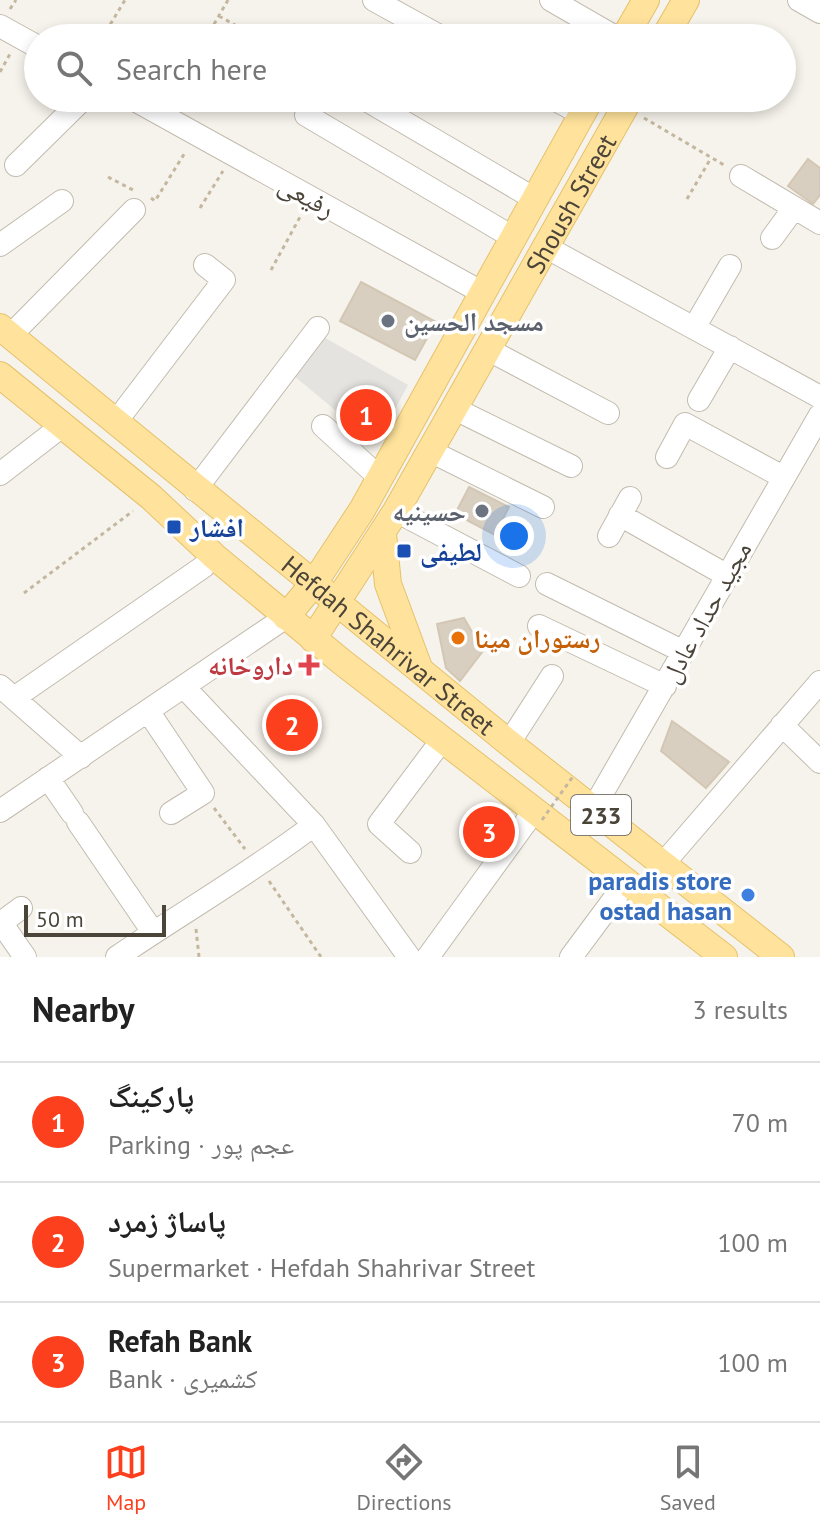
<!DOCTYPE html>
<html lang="en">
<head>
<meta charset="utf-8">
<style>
	:root { --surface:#fff; --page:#f6f6f6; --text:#222; --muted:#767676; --line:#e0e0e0; --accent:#fc3f1d }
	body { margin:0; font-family:"PT Sans","Noto Naskh Arabic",sans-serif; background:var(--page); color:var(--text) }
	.scale { position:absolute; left:24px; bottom:20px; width:142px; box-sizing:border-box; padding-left:8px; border:4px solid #4b4439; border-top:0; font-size:22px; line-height:28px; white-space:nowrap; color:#4b4439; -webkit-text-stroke:6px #fff; paint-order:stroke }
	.you { position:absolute; left:514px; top:536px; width:28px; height:28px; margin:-20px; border:6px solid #fff; border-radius:50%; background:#1a73e8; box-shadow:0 0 0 12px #1a73e833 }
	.badge { display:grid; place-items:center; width:52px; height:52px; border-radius:50%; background:var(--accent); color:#fff; font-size:26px; font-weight:700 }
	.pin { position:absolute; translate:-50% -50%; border:4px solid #fff; box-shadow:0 2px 8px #0006 }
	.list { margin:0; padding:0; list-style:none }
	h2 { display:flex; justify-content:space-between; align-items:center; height:104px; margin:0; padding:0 32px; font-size:34px }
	h2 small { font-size:26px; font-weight:400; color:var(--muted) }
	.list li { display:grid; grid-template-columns:52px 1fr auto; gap:24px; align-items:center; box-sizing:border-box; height:120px; padding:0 32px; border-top:2px solid var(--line) }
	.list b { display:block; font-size:30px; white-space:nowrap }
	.list p { margin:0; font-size:26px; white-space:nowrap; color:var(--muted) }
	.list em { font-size:26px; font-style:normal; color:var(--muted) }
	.icon { flex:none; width:44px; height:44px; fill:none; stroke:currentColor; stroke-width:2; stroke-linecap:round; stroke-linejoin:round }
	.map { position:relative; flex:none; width:820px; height:957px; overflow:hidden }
	.search { position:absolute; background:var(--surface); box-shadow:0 4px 12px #0003; left:24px; right:24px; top:24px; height:88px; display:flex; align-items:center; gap:20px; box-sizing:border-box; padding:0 28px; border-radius:44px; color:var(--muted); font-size:30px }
	.sheet { height:464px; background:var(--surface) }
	nav { display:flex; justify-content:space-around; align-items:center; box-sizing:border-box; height:112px; border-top:2px solid var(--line); background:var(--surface); font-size:22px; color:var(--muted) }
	nav a { display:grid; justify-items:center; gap:4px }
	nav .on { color:var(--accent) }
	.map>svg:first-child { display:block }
</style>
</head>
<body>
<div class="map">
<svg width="820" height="957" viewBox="0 0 820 957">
	<rect width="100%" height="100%" fill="#f6f3ec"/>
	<!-- parking -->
	<path fill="#e5e3e0" d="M322,336L408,385L376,444L293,375Z"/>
	<!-- building -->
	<path fill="#d8cfc1" stroke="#d3c7b4" stroke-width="2" d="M808,159L820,168V195L813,204L788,186Z
		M361,282L436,322L415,360L340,321Z
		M469,487L509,507L495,535L455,514Z
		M464,618L483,651L460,681L446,668L437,624Z
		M672,721L729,762L706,788L661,751Z
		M494,806L513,821L484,859L465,844Z"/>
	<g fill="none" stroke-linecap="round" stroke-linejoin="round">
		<!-- minor casing -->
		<g stroke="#c2bbae" stroke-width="24">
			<path id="minor" d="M374,0L443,38
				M551,0L617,38
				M799,0L820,12
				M0,26L38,47
				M131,98L483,293
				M363,98L535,199
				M552,98L582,114
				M306,115L514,238
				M16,165L84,98
				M741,176L820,223
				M772,238L794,208
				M0,245L62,201
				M544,246L820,397
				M694,328L730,266
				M11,335L134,210
				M487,349L608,413
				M699,400L730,347
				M453,408L571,466
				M115,423L224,280L205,265
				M323,426L380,478
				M430,451L543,507
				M667,457L685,424L783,477
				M0,474L62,426
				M195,490L318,328
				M396,511L519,576
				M620,515L726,575
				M609,536L630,498
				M547,584L684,652
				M539,626L665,686
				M0,686L81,757
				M184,687L314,825L409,957
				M14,698L203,567
				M148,711L203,793L171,813
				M782,725L820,762
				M509,743L552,676
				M48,778L72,813
				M593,809L820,415
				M0,811L286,617
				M78,822L153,932
				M410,852L379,824L442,740
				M663,864L820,682
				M0,921L25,957
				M1,923L21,908
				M117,957C183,912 251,873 314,825
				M428,957L534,811
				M571,957L617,895"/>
		</g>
		<!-- major casing -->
		<g stroke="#e6c16a" stroke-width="28">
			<g id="major">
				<path d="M624,38L646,0"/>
				<path d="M664,38L686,0"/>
				<path id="s1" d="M0,327L509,743L781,957"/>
				<path d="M0,375L151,497L215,557L342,662L724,957"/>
				<path d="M383,534L388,584L418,665"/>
				<path d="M286,617L314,583L362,510L591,98"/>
				<path id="s2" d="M313,639L396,511L630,98"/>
			</g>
		</g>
		<!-- path -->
		<path stroke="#c4b79f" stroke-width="3" stroke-dasharray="4 4" stroke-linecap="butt" d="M10,9L16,0
			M219,16L258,38
			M102,38L125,0
			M206,38L228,0
			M0,72L10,54
			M281,98L291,105
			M644,118L724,165
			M108,177L133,190
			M151,198L155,201L186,151
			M687,199L711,158
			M200,208L223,171
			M271,270L300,217
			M24,593L133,511
			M214,808L245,849
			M269,881L321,957
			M196,929L199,957"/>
		<!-- minor -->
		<use href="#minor" stroke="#fff" stroke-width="22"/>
		<!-- major -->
		<use href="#major" stroke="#ffe39c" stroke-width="26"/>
		<!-- path-bridge -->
		<path stroke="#c4b79f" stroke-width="3" stroke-dasharray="4 4" stroke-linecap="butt" d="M542,820L574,775"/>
	</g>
	<!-- markers -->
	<g fill="#6b7280" stroke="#fff" stroke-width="3">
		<circle cx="388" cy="321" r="8"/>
		<circle cx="482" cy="511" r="8"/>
	</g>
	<g fill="#1a4fb4" stroke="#fff" stroke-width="3">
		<rect x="166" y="519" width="16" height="16" rx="4"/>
		<rect x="396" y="543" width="16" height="16" rx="4"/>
	</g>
	<circle fill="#e8710a" stroke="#fff" stroke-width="3" cx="458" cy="638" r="8"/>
	<path fill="#e0444e" stroke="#fff" stroke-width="3" d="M305 653h8v8h8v8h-8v8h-8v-8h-8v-8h8z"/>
	<circle fill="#3f7fe0" stroke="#fff" stroke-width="3" cx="748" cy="895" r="8"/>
	<g text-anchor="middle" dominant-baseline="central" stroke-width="7" stroke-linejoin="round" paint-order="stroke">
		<!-- shield labels -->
		<rect fill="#fff" stroke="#817c74" stroke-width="2" x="571" y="795" width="60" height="40" rx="6"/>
		<g font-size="24" font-weight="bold" fill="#4b4439">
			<text x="601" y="815">233</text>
		</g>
		<!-- street labels -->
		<g font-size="26" fill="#4b4439" stroke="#fff">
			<text transform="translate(307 196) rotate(29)">رفیعی</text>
			<text stroke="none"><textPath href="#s2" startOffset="506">Shoush Street</textPath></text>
			<text transform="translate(706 612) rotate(-61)">مجید حداد عادل</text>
			<text stroke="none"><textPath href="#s1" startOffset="502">Hefdah Shahrivar Street</textPath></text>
		</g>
		<!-- worship labels -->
		<g font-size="26" font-weight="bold" fill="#5b616d" stroke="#fff" text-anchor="start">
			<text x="404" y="321">مسجد الحسین</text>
			<text x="466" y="511" text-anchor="end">حسینیه</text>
		</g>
		<!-- transit labels -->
		<g font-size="26" font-weight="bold" fill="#164399" stroke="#fff" text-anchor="start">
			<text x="190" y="527">افشار</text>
			<text x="420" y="551">لطیفی</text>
		</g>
		<!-- food labels -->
		<g font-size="26" font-weight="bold" fill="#c56008" stroke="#fff" text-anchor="start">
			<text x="474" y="638">رستوران مینا</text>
		</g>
		<!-- health labels -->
		<g font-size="26" font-weight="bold" fill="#be3a42" stroke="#fff" text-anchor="end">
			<text x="293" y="665">داروخانه</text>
		</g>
		<!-- shop labels -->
		<g font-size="26" font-weight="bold" fill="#366cbe" stroke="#fff" text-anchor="end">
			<text x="732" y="880">paradis store<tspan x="732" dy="30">ostad hasan</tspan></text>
		</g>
	</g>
</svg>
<div class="scale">50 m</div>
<div class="you"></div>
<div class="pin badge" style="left:366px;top:415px">1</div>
<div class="pin badge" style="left:292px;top:725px">2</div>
<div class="pin badge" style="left:489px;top:832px">3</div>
<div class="search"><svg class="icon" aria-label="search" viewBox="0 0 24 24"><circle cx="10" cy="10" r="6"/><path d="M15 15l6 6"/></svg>Search here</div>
</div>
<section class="sheet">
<h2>Nearby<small>3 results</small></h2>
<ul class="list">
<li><span class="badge">1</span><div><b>پارکینگ</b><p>Parking · عجم پور</p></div><em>70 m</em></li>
<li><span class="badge">2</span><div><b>پاساژ زمرد</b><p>Supermarket · Hefdah Shahrivar Street</p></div><em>100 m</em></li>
<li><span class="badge">3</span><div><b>Refah Bank</b><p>Bank · کشمیری</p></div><em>100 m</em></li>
</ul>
</section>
<nav>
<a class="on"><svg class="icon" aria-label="map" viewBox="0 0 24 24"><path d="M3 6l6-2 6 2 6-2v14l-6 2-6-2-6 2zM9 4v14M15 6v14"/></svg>Map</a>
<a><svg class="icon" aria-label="directions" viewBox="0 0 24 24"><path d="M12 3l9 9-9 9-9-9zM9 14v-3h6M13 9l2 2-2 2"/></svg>Directions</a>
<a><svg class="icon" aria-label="saved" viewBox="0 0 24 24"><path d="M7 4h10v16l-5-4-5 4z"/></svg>Saved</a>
</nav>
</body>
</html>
